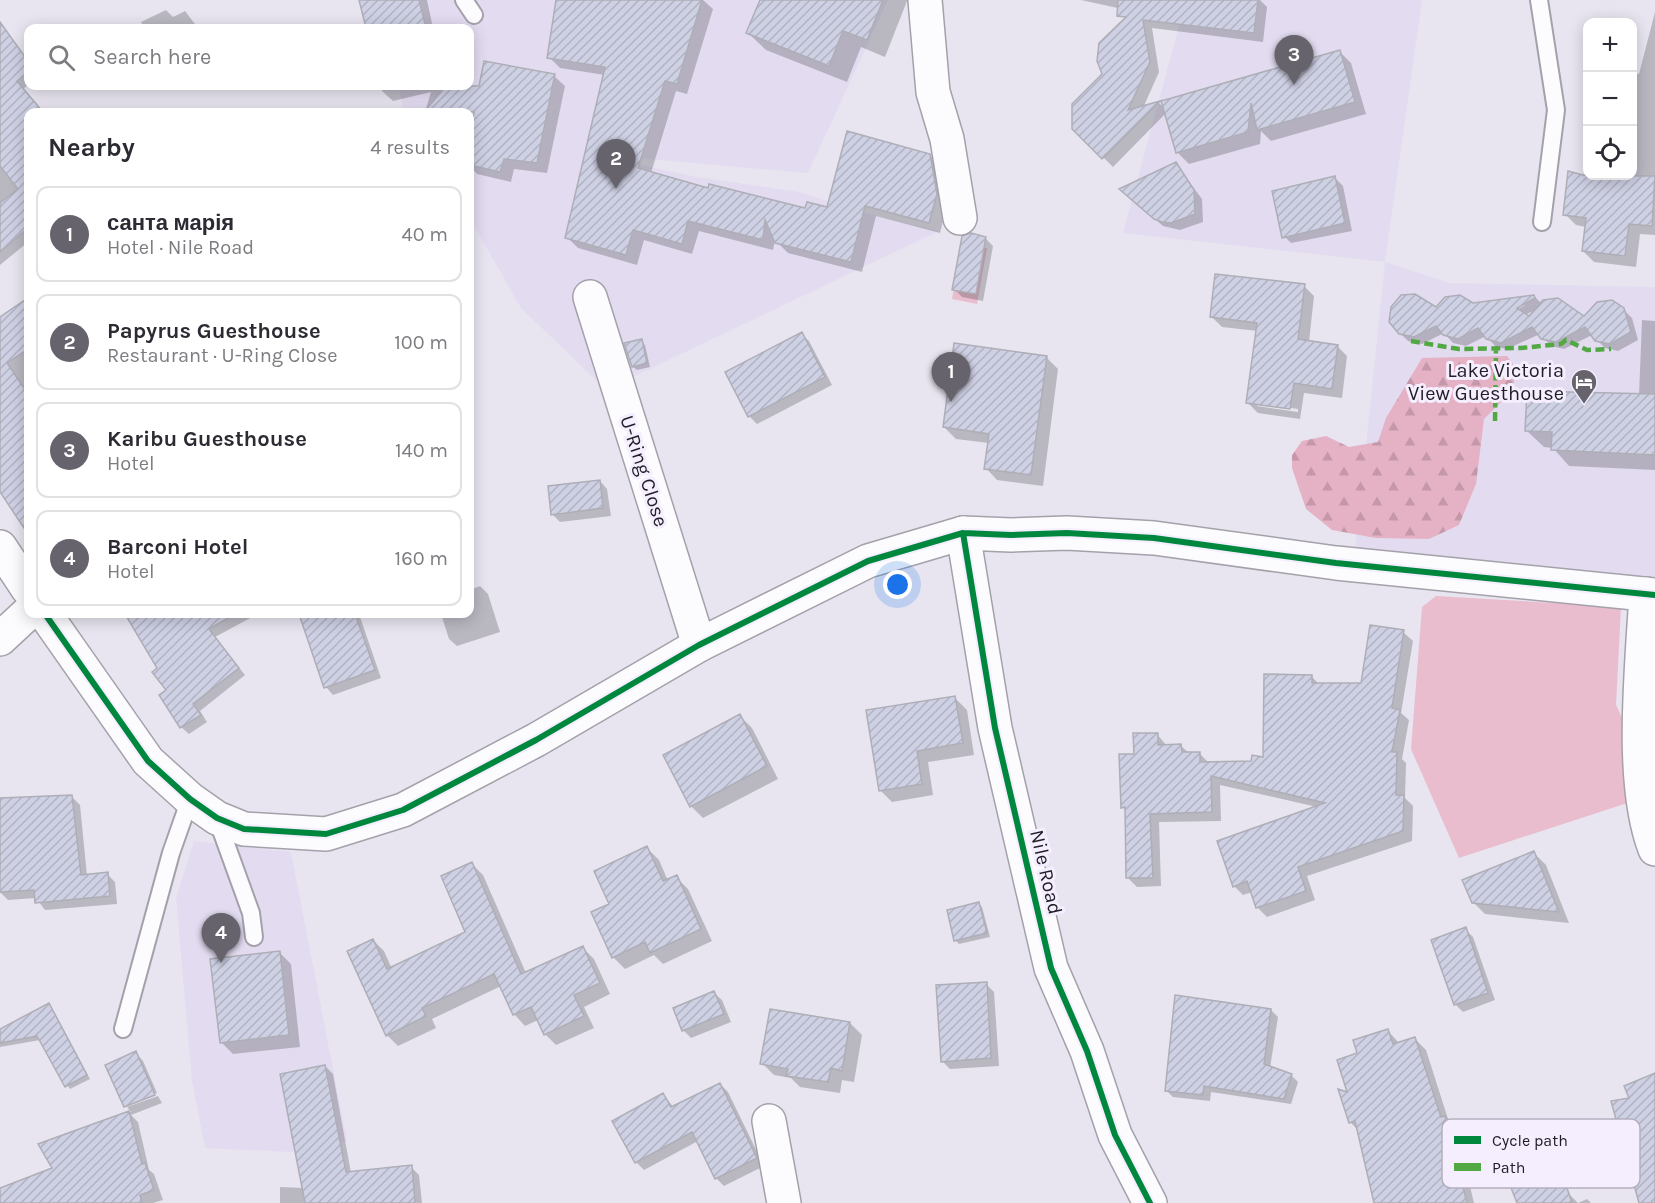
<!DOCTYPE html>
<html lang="en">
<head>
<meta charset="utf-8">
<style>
	:root { --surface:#fff; --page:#f7f7f7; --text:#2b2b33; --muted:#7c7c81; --line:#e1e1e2; --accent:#66636c }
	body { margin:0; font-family:Karla,sans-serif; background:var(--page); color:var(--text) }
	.controls { position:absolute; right:18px; top:18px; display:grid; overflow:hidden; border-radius:12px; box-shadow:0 3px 15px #0003 }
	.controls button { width:54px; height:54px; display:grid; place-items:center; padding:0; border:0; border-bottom:2px solid var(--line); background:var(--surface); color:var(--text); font:30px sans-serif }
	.you { position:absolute; left:898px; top:585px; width:21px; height:21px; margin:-15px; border:4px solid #fff; border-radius:50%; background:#1a73e8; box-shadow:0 0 0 9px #1a73e833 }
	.badge { display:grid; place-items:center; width:39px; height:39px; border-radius:50%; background:var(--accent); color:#fff; font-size:20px; font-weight:700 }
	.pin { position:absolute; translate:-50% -50px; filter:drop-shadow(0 2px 3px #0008) }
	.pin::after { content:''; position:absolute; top:32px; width:21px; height:18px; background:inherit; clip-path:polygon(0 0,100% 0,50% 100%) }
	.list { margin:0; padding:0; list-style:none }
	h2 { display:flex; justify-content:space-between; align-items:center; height:78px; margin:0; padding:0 24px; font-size:26px }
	h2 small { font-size:20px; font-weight:400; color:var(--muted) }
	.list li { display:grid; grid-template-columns:39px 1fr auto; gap:18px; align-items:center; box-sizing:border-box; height:96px; margin:0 12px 12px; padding:0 12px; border:2px solid var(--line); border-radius:12px }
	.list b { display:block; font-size:22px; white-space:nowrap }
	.list p { margin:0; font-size:20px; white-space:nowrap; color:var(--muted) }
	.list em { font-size:20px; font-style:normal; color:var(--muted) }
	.icon { flex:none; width:33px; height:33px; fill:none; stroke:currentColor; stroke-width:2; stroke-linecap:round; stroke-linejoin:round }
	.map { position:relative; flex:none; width:1655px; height:1203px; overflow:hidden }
	.search { position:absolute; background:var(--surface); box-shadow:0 3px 15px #0003; left:24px; top:24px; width:450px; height:66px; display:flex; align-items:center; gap:15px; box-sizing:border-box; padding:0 21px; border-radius:12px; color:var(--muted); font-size:22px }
	.panel { position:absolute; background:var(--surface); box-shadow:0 3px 15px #0003; left:24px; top:108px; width:450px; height:510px; border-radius:12px }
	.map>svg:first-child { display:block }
</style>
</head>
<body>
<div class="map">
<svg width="1655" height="1203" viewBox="0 0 1655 1203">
	<defs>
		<pattern id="forest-firs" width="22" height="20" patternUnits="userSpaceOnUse" patternTransform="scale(1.5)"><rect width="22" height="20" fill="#e5b1c5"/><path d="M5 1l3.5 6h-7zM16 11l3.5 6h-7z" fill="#c498a9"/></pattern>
		<pattern id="building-hatch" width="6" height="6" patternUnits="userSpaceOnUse" patternTransform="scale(1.5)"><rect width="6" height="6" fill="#ced0e4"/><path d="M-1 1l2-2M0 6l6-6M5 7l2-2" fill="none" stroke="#b1b2c3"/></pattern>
	</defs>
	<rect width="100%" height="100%" fill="#e8e5f0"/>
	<!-- built -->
	<path fill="#e3dcf1" d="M382,0H888L808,173L589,154L697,177L799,192L865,213L939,231L637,375L604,388L521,308L470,219V112H406L403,109L399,86H470V28H387Z
		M1186,0H1422L1385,262L1450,283L1655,287V579L1355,551L1385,262L1123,233Z
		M194,841L291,852L347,1141L290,1152L205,1148L192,1081L176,898Z"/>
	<!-- grass -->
	<path fill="#e9bdce" d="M962,243L987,248L977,304L952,299Z
		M1436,596L1621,607L1616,705L1655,786V794L1459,858L1411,749L1422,607Z"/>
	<!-- forest -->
	<path fill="url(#forest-firs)" d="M1507,356L1516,368L1513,390L1484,419L1476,484L1459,525L1429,539L1376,538L1332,530L1306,509L1292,468V455L1302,441L1326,436L1349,447L1378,442L1386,418L1422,358Z"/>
	<!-- shadow -->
	<path fill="#0003" fill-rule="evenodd" d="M361,0H427L433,28H368Z
		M557,0H703L713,9L687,94L676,91L651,173L709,190L806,210L828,209L930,155L941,166L947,205L940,233L876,216L862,272L788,253L775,240L773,250L699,231L692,254L644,240L637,265L578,248L567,237L605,75L560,68L549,57Z
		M761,0H912L911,3L907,1L885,57L861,47L847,82L766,50L748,33Z
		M1081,0H1260L1267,7L1263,42L1152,28L1159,72L1143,108L1159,103L1165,109L1339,51L1351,63L1366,114L1271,141L1261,131L1260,144L1189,164L1177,152L1166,113L1113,167L1074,128L1104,75L1098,52L1105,37L1136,12Z
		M166,10L173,17L185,11L198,28H144L141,22Z
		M1655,12V235L1640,234L1636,267L1594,262L1583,251L1586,227L1576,225L1565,214L1570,173L1617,178V176H1632L1633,73L1639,74Z
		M14,43L28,60V85L23,89L42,112H28V242L0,265V53Z
		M485,62L554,76L565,86L547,173L514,169L511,182L477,174L470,166V144Z
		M381,86H447L453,112H425L431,92L393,101L382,91Z
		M1176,164L1202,199L1203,222L1180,230L1163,226L1129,196Z
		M1335,178L1343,186L1352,231L1291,243L1283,235Z
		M985,238L993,246L983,301L962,297L954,289Z
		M1304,286L1314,296L1309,342L1337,346L1347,356L1342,398L1304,393L1300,419L1258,413L1248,403L1258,331L1222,327L1212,317ZM1257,403L1298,409V412L1257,406Z
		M1534,296L1542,304L1585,317L1623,309L1632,318L1638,340L1618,351L1605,348L1592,335L1564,349L1551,346L1540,334L1507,349L1496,347L1486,336L1466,346L1453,343L1444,333L1422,344L1408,341L1400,333L1437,309ZM1518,305H1525L1511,313ZM1537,309L1529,318L1525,315Z
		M22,305L28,311V532L0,489V319Z
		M1642,320L1655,321V470L1569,466L1553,448L1544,447L1527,431L1639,395Z
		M801,334L809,341L832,385L757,424L749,416Z
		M641,341L645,345L650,367L637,370L633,367Z
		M1046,357L1058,369L1043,486L997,480L986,468L989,443L956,439L944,427Z
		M600,481L607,489L611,516L560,522L552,514Z
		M480,586L488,594L500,632L457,646L449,639L441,614H470V590Z
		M130,614H258L215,637L245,675L200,711L207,722L189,734L181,727L159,668L128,615Z
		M300,614H359L381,678L333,695L326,687Z
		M1403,632L1413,641L1401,713L1409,720L1402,759L1406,763L1405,798L1413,806L1412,841L1307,876L1315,900L1267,917L1257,907L1252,892L1243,895L1234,886L1317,807L1220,785L1221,821L1159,822L1161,886L1137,887L1128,878L1127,811L1122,807L1135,756L1157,734L1167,746H1181L1189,753H1199L1209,763L1252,762L1264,759L1312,677L1320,685H1363Z
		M955,698L967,710L974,755L928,762L933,795L892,802L880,790Z
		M740,716L752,728L778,779L703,818L691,806Z
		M72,797L80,805L87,876L107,874L115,882L117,904L45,910L36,898L8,900L0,892V800Z
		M647,848L659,860L668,881L676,877L688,889L712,941L663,964L654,955L625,969L613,957L611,905Z
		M1534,853L1546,865L1569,923L1485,914L1473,902Z
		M472,864L483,875L526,973L583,948L594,959L610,994L584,1007L594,1028L556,1045L545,1034L538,1020L525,1026L514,1014L501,986L432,1019L436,1028L398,1046L387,1035L373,940L384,951L392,969L467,933Z
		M979,904L982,907L990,937L959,944L956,941Z
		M1465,929L1473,937L1495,1000L1463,1012L1455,1004Z
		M279,952L291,964L300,1047L233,1054L221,1042Z
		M986,984L994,992L999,1066L950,1069L942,1061Z
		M714,993L722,1000L731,1022L691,1038L683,1030Z
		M52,1008L90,1079L70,1089L40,1040L0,1047V1031Z
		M1271,1010L1278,1017L1270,1068L1291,1075L1298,1082L1291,1104L1211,1092L1210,1101L1173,1097L1166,1090Z
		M850,1023L862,1035L854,1082L842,1080L840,1093L800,1087L791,1078L774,1075L762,1063Z
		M1388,1031L1400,1044L1415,1039L1426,1050L1449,1122L1456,1129L1474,1203H1385L1358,1130L1350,1122L1349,1094L1358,1054Z
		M136,1053L143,1061L157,1093L127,1104V1107L125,1106Z
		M325,1066L333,1074L351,1173L411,1167L419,1175L422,1203H280V1187L303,1188Z
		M720,1084L728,1092L764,1166L724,1186L716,1178L698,1141L644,1170L636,1162L663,1094L674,1108Z
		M158,1096L162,1103L131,1115L138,1122L149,1170L154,1174L163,1200L153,1203H5L55,1168L40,1144L131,1112L127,1107Z
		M1568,1193L1578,1203L1587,1199L1591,1203H1535Z"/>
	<!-- building -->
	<path fill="url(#building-hatch)" stroke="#aeaeb7" stroke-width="1.5" d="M359,0H419L426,28H366Z
		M556,0H702L677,84L665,81L638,168L708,188L709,184L805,208L807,202L827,207L847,131L930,154L937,194L929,223L865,206L851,262L775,243L765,220L763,240L688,221L682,244L633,230L626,255L565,238L605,67L547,58Z
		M760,0H883L867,40L843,31L829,66L746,33Z
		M1118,0H1258L1254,33L1143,20L1150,62L1128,110L1160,101L1102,159L1072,129V104L1102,74L1097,61L1099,43L1126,17L1117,16Z
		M0,22L28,61V72L17,81L43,112H28V228L0,252V203L18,189L0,166Z
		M1340,50L1355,102L1257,130L1251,103L1248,132L1176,153L1161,101Z
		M484,61L555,74L537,163L504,159L500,172L470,165V136L474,112H424L446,86H479Z
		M1176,162L1194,190L1195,214L1171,223L1162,222L1154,219L1119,189Z
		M1568,171L1587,176H1655L1652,226L1629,224L1625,256L1582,251L1586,218L1563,215Z
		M1335,176L1345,223L1282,238L1272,191Z
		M971,233L986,237L976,294L952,290L962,236Z
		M1215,274L1305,284L1298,339L1338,345L1332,389L1294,383L1290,409L1246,403L1257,323L1210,317Z
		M1415,294L1436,307L1445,297L1460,295L1473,303L1534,295L1535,298L1517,308L1529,316L1543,300L1558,298L1584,316L1597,302L1612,300L1624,308L1631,332L1610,344L1595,341L1585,327L1556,342L1541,339L1532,327L1501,343L1486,339L1478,328L1458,339L1443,335L1436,326L1414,337L1399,334L1389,322L1391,307L1401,295Z
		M28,298V349L7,363L28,394V534L0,492V317Z
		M802,332L825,377L748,417L725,372Z
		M642,339L647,363L632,367L624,343Z
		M954,343L1047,356L1031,475L984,469L989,434L943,427Z
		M1527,391L1655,394V455L1551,450L1552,432L1525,431Z
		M600,480L603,508L551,515L548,486Z
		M125,614H235L209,629L239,668L193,704L201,715L180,728L159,695L166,690L152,672L157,668Z
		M299,614H355L375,670L324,688Z
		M1370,625L1404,630L1392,708L1400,710L1392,752H1397L1396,795H1404L1403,831L1298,867L1306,891L1256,908L1247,881L1233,887L1217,841L1325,803L1211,776L1212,812L1150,814L1153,878H1126L1125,807L1121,808L1119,754H1134L1133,733H1158V745L1181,744L1182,752H1200V762L1251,761L1252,755L1263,757L1264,674L1312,675V683H1361Z
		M955,696L963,743L917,751L922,784L879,791L866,710Z
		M740,714L767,766L690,807L663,755Z
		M72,795L81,875L108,872L110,896L35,903L34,890L0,892V798Z
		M647,846L663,881L677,875L701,929L650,953L645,942L612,958L591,912L609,904L594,871Z
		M1534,851L1559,912L1472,903L1462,880Z
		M472,862L521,974L583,946L600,983L574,995L584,1016L544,1035L531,1007L513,1015L494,974L422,1008L426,1016L386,1036L347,951L373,939L387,969L465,932L441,876Z
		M979,902L987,933L954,941L947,910Z
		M1466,927L1488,993L1454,1005L1431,940Z
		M280,951L289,1035L220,1043L210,959Z
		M987,982L991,1058L941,1062L936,985Z
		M714,991L724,1014L682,1031L673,1008Z
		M1175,995L1271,1009L1264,1064L1292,1074L1284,1099L1204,1086L1203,1095L1165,1091Z
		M49,1003L87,1075L65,1087L37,1036L0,1043V1029Z
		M770,1009L850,1022L842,1071L831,1068L828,1082L786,1076L788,1069L760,1064Z
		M1388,1029L1393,1044L1415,1037L1441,1117L1445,1116L1467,1203H1374L1355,1121L1349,1123L1338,1089L1347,1092L1337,1060L1357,1053L1353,1040Z
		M136,1051L155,1095L124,1107L105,1065Z
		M325,1065L346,1172L412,1165L415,1203H305L280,1074Z
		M1655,1073V1203H1639L1611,1101L1629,1098L1624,1086Z
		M720,1083L757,1158L715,1179L692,1132L635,1163L612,1121L663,1093L671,1107Z
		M129,1111L142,1164L145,1163L154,1190L140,1195L142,1203H0V1188L52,1168L38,1144Z
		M1558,1161L1572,1203H1517L1508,1180Z"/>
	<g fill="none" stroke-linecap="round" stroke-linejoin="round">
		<!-- service casing -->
		<g stroke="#a4a1aa" stroke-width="20">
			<path id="service" d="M464,0L474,15
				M1539,0L1556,110L1542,222
				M217,819L251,913L254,937
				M123,1029L171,853L190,799"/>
		</g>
		<!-- minor casing -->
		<g stroke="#a4a1aa" stroke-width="36">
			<path id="minor" d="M925,0L933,92L947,139L960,218
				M590,297L699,645
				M963,533L995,728L1051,968L1087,1051L1115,1135L1150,1203
				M1646,594C1642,667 1629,782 1655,849
				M0,639L28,613
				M769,1121L784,1203"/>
		</g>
		<!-- tertiary casing -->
		<g stroke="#a4a1aa" stroke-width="36">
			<path id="tertiary" d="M0,547L28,589
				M45,614L148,761L190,799L217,818L244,829L326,834L403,810L536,740L699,645L868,561L963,533L1011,535L1067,533L1154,538L1336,563L1655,595"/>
		</g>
		<!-- service -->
		<use href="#service" stroke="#fcfbfd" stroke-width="16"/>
		<!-- minor -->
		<use href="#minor" stroke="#fcfbfd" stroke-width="33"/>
		<!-- tertiary -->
		<use href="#tertiary" stroke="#fcfbfd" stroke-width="33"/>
		<!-- quiet -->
		<path stroke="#52a944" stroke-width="4.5" stroke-dasharray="9 4.5" stroke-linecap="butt" d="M1411,341L1459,349L1521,348L1561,344L1566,340L1587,350L1611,349
			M1495,421L1496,348"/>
		<!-- cycleway casing -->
		<g stroke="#f4eeff" stroke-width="10">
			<path id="cycleway" d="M963,533L995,728L1051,968L1087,1051L1115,1135L1150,1203
				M45,614L148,761L190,799L217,818L244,829L326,834L403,810L536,740L699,645L868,561L963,533L1011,535L1067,533L1154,538L1336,563L1655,595"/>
		</g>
		<!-- cycleway -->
		<use href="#cycleway" stroke="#00873e" stroke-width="6"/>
	</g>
	<!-- icons -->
	<defs>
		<g id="hotel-pin" transform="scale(1.35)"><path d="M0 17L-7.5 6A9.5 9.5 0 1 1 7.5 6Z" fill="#66636c" stroke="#f4eeff"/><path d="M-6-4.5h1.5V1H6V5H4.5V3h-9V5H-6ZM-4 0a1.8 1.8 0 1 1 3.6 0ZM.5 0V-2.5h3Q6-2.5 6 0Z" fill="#fff"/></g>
	</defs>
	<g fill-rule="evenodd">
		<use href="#hotel-pin" x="1584" y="382"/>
	</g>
	<g text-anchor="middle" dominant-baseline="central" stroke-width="6" stroke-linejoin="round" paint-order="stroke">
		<!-- poi labels -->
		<g font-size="20" fill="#201d25" stroke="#f4eeff" text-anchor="end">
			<text x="1564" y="370">Lake Victoria<tspan x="1564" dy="23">View Guesthouse</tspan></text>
		</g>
		<!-- street labels -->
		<g font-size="20" fill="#201d25" stroke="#f4eeff">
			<text transform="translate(644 471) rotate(72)">U-Ring Close</text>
			<text transform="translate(1046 872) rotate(77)">Nile Road</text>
		</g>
	</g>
	<!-- legend -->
	<rect x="1442" y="1119" width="198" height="69" rx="9" fill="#f4eeff" stroke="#b4afbe" stroke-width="1.5"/>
	<rect x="1454" y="1136" width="27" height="8" fill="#00873e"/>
	<rect x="1454" y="1163" width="27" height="8" fill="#52a944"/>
	<g font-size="16" fill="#201d25">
		<text x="1492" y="1146">Cycle path</text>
		<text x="1492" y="1173">Path</text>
	</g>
</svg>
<div class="controls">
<button>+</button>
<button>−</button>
<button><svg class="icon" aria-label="locate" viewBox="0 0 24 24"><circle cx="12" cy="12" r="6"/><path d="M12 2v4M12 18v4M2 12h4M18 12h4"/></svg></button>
</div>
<div class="you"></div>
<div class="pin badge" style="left:951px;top:402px">1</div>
<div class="pin badge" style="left:616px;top:189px">2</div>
<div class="pin badge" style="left:1294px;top:85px">3</div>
<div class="pin badge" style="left:221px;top:963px">4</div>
<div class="search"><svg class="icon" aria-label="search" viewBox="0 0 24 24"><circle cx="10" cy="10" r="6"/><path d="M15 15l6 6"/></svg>Search here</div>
<section class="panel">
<h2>Nearby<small>4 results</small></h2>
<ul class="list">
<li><span class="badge">1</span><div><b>санта марія</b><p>Hotel · Nile Road</p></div><em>40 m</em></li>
<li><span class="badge">2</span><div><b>Papyrus Guesthouse</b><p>Restaurant · U-Ring Close</p></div><em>100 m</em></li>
<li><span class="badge">3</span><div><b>Karibu Guesthouse</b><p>Hotel</p></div><em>140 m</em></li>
<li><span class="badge">4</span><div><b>Barconi Hotel</b><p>Hotel</p></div><em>160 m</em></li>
</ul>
</section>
</div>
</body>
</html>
